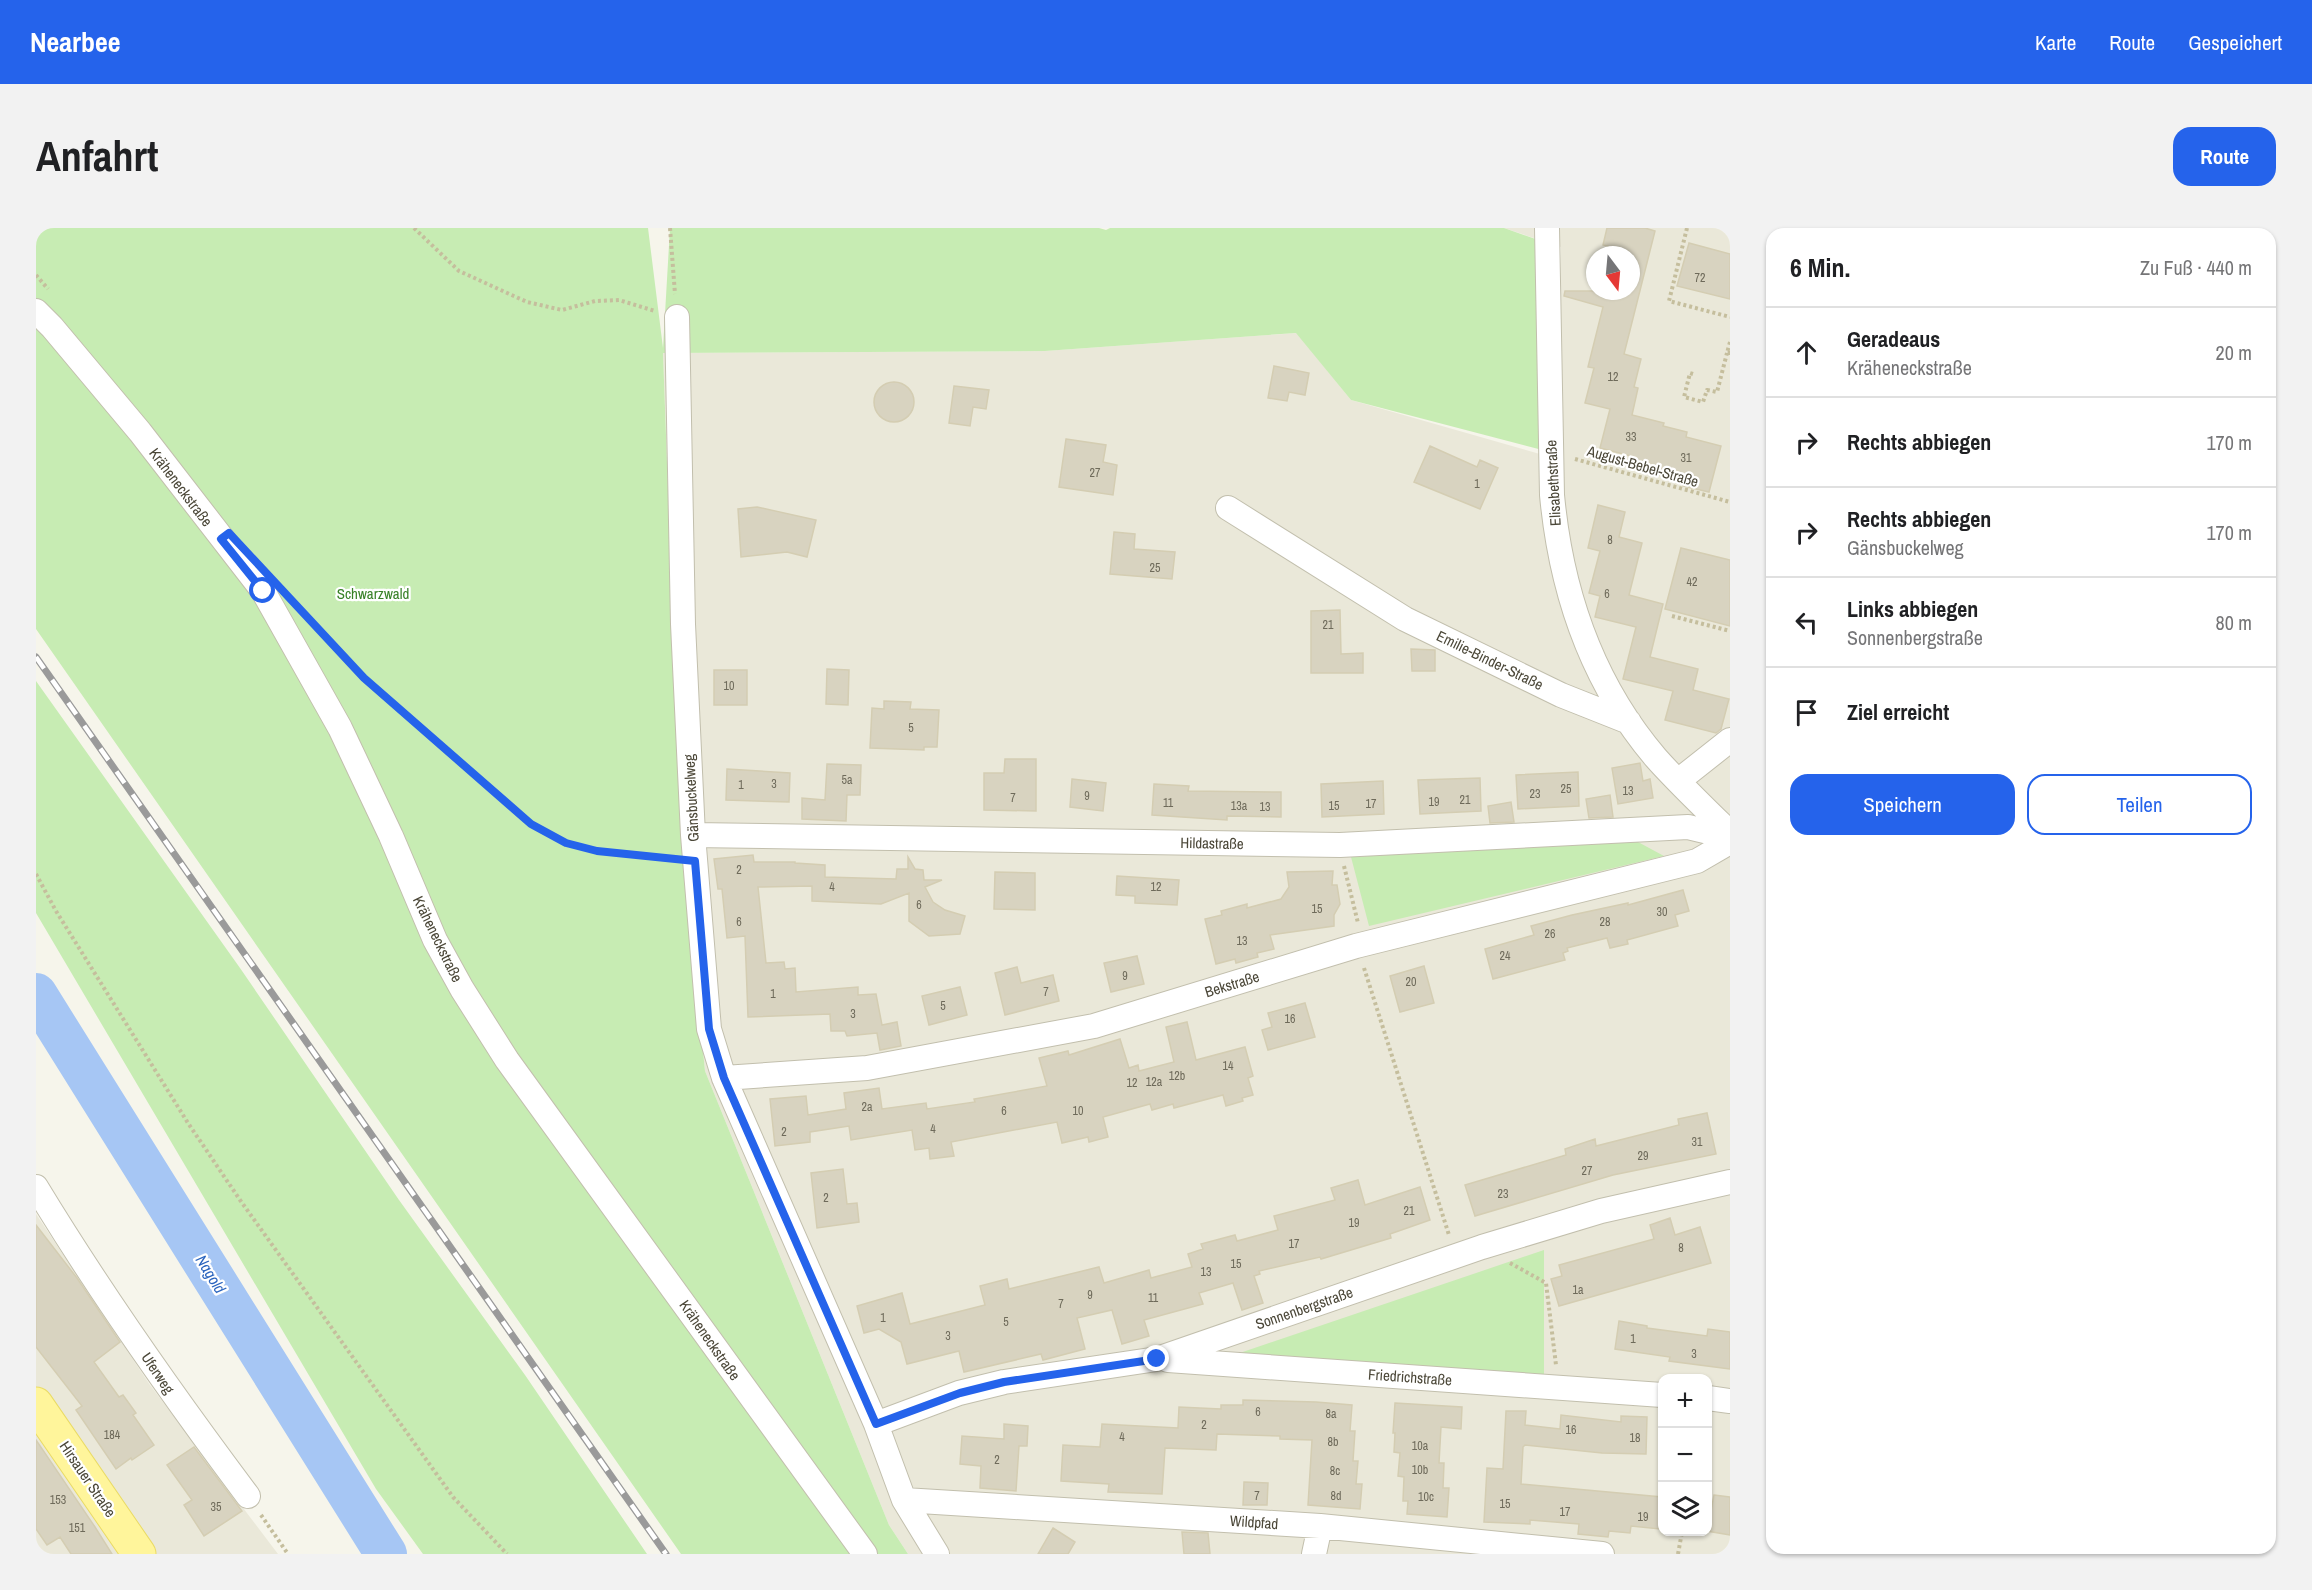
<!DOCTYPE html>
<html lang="de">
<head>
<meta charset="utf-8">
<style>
	:root { --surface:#fff; --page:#f2f2f2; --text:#202124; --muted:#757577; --line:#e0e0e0; --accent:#2563eb }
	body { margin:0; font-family:"Archivo Narrow",sans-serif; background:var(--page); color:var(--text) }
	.controls { position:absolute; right:18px; bottom:18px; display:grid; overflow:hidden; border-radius:12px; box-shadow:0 2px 4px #0004 }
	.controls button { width:54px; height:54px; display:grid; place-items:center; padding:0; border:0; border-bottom:2px solid var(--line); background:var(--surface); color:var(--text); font:30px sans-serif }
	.compass { position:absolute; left:1550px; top:18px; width:54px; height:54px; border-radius:50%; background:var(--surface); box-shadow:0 2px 4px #0004; rotate:164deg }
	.stop { position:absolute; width:18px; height:18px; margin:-14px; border:4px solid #2563eb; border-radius:50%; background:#fff }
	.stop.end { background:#2563eb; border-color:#fff; box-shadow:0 2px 6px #0008 }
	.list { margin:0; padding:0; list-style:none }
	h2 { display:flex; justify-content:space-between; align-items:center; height:78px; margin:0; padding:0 24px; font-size:26px }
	h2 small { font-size:20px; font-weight:400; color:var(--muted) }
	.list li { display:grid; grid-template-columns:39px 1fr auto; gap:18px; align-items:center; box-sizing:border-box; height:90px; padding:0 24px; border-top:2px solid var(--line) }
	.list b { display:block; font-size:22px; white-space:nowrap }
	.list p { margin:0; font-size:20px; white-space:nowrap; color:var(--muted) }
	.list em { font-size:20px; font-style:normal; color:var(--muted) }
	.actions { display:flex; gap:12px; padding:18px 24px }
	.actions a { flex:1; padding:14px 0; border:2px solid var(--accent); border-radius:18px; text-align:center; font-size:21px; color:var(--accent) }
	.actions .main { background:var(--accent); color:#fff }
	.icon { flex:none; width:33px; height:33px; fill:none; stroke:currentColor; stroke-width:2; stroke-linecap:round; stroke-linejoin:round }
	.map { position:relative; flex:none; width:1694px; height:1326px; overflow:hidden; border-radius:18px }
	header { display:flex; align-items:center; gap:36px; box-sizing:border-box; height:84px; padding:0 30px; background:var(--accent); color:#fff }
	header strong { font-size:28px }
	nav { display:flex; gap:33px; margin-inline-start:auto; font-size:21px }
	.intro { display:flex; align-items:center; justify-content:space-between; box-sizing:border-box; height:144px; padding:0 36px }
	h1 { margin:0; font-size:42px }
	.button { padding:15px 27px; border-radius:18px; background:var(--accent); color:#fff; font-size:21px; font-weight:700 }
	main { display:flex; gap:36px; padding:0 36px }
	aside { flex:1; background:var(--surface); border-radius:18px; box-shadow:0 2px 4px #0004 }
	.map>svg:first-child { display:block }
</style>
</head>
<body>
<header>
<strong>Nearbee</strong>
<nav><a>Karte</a><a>Route</a><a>Gespeichert</a></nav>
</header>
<div class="intro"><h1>Anfahrt</h1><a class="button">Route</a></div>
<main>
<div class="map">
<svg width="1694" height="1326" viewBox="0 0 1694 1326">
	<rect width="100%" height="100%" fill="#f6f5eb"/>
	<!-- residential -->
	<path fill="#eae8d9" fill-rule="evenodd" d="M1468,0H1694V1326H872L853,1297L669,843L644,591L627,125L1009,123L1261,105L1315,172L1525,232V19ZM1559,27H1595V63H1559ZM1626,1150H1672V1304H1626Z
		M0,986L114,1157L242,1326H0Z"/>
	<!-- green -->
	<path fill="#c7ecb3" d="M0,0H612L627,120L634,0H1063L1070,2L1074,0H1468L1511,15L1514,224L1315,172L1260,105L1009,123L627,125L644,591L669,843L853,1297L872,1326H645L0,401Z
		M0,453L204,740L363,972L489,1147L611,1326H387L340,1261L0,685Z
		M1602,614L1628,628L1333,698L1315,629Z
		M1508,1022V1148L1195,1128Z"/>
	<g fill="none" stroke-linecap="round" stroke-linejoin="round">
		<!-- river -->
		<path stroke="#a6c6f4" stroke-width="42" d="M0,766L350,1326"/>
	</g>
	<!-- building -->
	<path fill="#d8d3c0" stroke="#d4cdb2" stroke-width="1.5" d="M1571,0H1609L1619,3L1588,126L1605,131L1598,159L1602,160L1596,187L1628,195L1627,198L1651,204L1650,209L1685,218L1673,264L1647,258L1648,254L1615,245L1616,242L1597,237L1599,229L1564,220L1574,181L1549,175L1558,140L1552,139L1567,79L1528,68L1529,63H1595V27H1570L1572,18L1567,17Z
		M1653,15L1694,26V71L1641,58Z
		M1238,138L1273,145L1269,167L1253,164L1251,173L1232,170Z
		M838 174a20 20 0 1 1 40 0a20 20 0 1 1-40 0Z
		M918,158L953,162L950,181L937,179L934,198L913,195Z
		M1030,211L1070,217L1067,234L1081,237L1077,267L1023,259Z
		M1394,218L1441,239L1444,232L1462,240L1444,281L1378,254Z
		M1562,277L1589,284L1583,309L1606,315L1593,367L1627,376L1614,429L1662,441L1657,462L1693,471L1685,501L1680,505L1629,492L1637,463L1587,451L1600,399L1559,389L1564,368L1553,365L1564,323L1552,320Z
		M721,279L780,292L771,329L751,324L705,329L702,281Z
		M1078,304L1099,306L1098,321L1139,324L1136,351L1074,346Z
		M1645,320L1694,332V398L1629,381Z
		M1304,382L1305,426L1327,425V445H1275V383Z
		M1375,421L1399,422V443H1376Z
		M791,441L813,442L812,477L790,476Z
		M678,442H711V477H678Z
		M848,473L875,474L874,481L903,482L901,519H888V522L834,520L836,480L848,481Z
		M969,531H1000V583L948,582V545H968Z
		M1604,535L1607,553L1614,551L1617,570L1582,576L1576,540Z
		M791,536L825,537L824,567H811L810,593L766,591V570L789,572Z
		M691,541L754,545L753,574L690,572Z
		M1542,544L1543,578L1482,581L1480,547Z
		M1444,550L1445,583L1384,586L1382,552Z
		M1036,551L1070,555L1067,583L1034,579Z
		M1347,553L1348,586L1286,589L1285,556Z
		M1118,556L1153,558L1152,563L1245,564V589L1191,588V592L1116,587Z
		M1574,567L1577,589L1553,590L1550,571Z
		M1475,574L1478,594L1454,595L1452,578Z
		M717,627L718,634H759V635L789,637V649L860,651L861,641H872V629L879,641L887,642L888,652H906L889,659L897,674L909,682L929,688L924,706L893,708L873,693V665L845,676L776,673V658L722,659L730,735L748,734L749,741L759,740L760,764L822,759V767L840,766L846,797L861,794L865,818L844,822L841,805L811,808L809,803H795L794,786L712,789L709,708L691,710L686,661H682L678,631Z
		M1297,643L1296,657H1301L1304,676L1298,687V698L1234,707L1238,721L1221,725L1222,729L1200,735L1199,731L1180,736L1169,691L1186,687L1185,683L1211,676V680L1245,671L1253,659L1251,644Z
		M959,644L999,645V682L958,681Z
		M1081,648L1143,652L1141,677L1099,675V668L1080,667Z
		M1647,662L1653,683L1639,687L1642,698L1591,712L1592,716L1574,720L1571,710L1531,720L1532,723L1527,725L1529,732L1457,751L1449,721L1498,707L1495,698L1536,687L1592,675V677Z
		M1101,728L1108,756L1075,764L1068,735Z
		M1388,738L1398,775L1364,784L1354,748Z
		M981,739L985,755L1017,747L1023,773L969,787L959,745Z
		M924,759L931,787L893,797L886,768Z
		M1269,775L1279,809L1232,822L1226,802L1236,799L1232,785Z
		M1151,794L1160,832L1209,819L1217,848L1212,850L1217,867L1206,870L1207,873L1190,878L1187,867L1138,880L1137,876L1116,882L1114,876L1067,889L1072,909L1053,914L1052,909L1026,915L1021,894L915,914L918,928L894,931L893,920L879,922L876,902L815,912L813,898L774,904V914L739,918L734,871L770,868L772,887L810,881L808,865L843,860L846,881L890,875L891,881L939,874L938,871L1011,858L1003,830L1032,823L1033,827L1084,811L1093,840L1102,837L1103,843L1138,834L1130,799Z
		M1671,885L1680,926L1577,947L1439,988L1429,957L1530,927L1529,921L1559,911L1560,918L1643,897L1642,891Z
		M807,941L811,976L821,975L823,994L781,1000L775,945Z
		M1322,952L1329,977L1384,959L1394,992L1354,1006L1355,1010L1285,1031L1284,1029L1223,1043L1224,1046L1218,1048L1227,1075L1206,1082L1197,1055L1163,1065L1167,1076L1108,1092L1113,1108L1086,1116L1076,1082L1041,1090L1049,1121L1007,1132L1005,1126L928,1144L923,1123L871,1136L865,1114L843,1101L828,1105L821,1078L866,1065L874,1096L949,1077L944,1058L971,1051L973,1061L1063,1039L1068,1055L1113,1042L1115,1050L1156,1039L1152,1026L1167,1021L1165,1016L1199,1007L1201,1013L1242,1002L1238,988L1299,972L1295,960Z
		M1634,990L1639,1007L1664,999L1675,1035L1523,1078L1515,1051L1526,1048L1523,1037L1618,1011L1614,997Z
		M0,997L41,1050L84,1114L58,1134L83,1169L87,1167L100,1185L97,1187L118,1217L96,1232L95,1230L80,1241L40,1182L46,1178L0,1119Z
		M1583,1093L1611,1098V1100L1671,1108L1672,1101L1694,1104V1141L1633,1133L1634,1129L1579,1121Z
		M1207,1172L1280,1174L1316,1177L1314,1203H1319L1317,1233H1322L1320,1256H1326L1324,1281L1272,1277L1276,1212L1244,1211V1208L1181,1206L1180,1222L1129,1220L1126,1266L1072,1264L1073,1256L1025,1253L1027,1217L1064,1219L1066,1196L1142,1200L1143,1179L1185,1181V1177H1207Z
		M1359,1175L1426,1179L1425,1201L1405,1199L1403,1235H1408L1407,1260H1413L1411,1289L1371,1286L1372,1273H1367L1368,1249L1362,1248L1364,1225L1358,1224L1359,1205H1357Z
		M1470,1183H1490L1489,1197L1524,1201L1525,1187L1585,1194V1188L1611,1189L1610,1226L1566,1225L1489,1217L1487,1219L1485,1256L1626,1269L1624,1301L1595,1298L1594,1305L1573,1303L1572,1309L1542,1306L1543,1296L1494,1292V1296L1448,1294L1451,1240L1467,1241Z
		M968,1196L992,1198L991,1218H983L980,1263L944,1260L945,1238L924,1236L926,1208L968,1211Z
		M0,1212L59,1299L76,1326H35L24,1309L11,1317L0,1301Z
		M158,1219L206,1283L168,1308L148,1277L156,1272L131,1237Z
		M1208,1254L1232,1255L1231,1277H1207Z
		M1678,1267L1694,1269V1307L1671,1303V1282L1675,1283Z
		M1017,1300L1039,1314L1032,1326H1002Z
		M1146,1304L1172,1305L1174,1326H1148Z"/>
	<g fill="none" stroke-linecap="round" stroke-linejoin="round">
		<!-- street casing -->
		<g stroke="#c2bfad" stroke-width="26">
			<path id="street" d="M1511,0L1516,267C1525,363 1556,455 1620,530C1643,556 1669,580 1694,605
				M0,83L16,99L104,204L227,363L304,500L355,608L399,712L426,761L471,832L829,1326
				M641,89L647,396L657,607L673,801L688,850L840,1196L868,1272L901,1326
				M1192,280L1369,391L1525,467L1593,494
				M1642,553L1694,512
				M657,607L1304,617L1652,599L1694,609
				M688,850L831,840L1058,798L1320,718L1661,633L1694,614
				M0,959C65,1066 137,1168 212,1268
				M1132,1132L1626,1167
				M1672,1170L1694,1173
				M840,1196L923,1165L968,1154L1121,1131L1446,1019L1565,983L1694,954
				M868,1272L1284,1298L1566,1326
				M1278,1326L1284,1298"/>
		</g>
		<!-- primary casing -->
		<g stroke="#eadb65" stroke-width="35">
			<path id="primary" d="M0,1176L103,1326"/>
		</g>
		<!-- path -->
		<path stroke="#c5be9d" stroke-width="4" stroke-dasharray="3 3" stroke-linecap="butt" d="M378,0L423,43L491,74L526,82L559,73L583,72L619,83
			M634,0L639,66
			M1651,0L1633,73L1694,89
			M0,47L12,61
			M1694,114L1691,125H1694
			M1657,146L1654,145L1648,169L1667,174L1671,162L1681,164L1691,125
			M1539,231L1694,274
			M269,386L328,450L495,596L530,615L561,623L637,631
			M1636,388L1694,403
			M1308,638L1322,695
			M0,646L20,683L152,895L204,972L417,1269L471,1326
			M1328,740L1413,1007
			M1474,1035L1510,1055L1520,1137
			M225,1287L252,1326
			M1642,1326L1646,1304"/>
		<!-- street -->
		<use href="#street" stroke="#fff" stroke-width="24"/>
		<!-- primary -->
		<use href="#primary" stroke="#fff59b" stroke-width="33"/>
		<!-- rail casing -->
		<g stroke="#9a9a9a" stroke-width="7">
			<path id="rail" d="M0,429L630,1326"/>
		</g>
		<!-- rail -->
		<use href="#rail" stroke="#fff" stroke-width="4.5" stroke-dasharray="14" stroke-linecap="butt"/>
	</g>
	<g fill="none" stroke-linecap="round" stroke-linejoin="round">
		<!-- route -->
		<path stroke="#2563eb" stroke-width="8" d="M227,363L185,311L193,305L328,450L495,596L530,615L561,623L659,633L673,801L688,850L840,1196L924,1165L968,1154L1121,1131"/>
	</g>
	<g text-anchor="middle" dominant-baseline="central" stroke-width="4.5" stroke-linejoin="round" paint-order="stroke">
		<!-- number labels -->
		<g font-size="12" fill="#6e6a5a">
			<text x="1664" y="50">72</text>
			<text x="1577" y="149">12</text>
			<text x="1595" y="209">33</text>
			<text x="1650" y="230">31</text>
			<text x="1059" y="245">27</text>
			<text x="1441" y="256">1</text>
			<text x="1574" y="312">8</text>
			<text x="1119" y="340">25</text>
			<text x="1656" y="354">42</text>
			<text x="1571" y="366">6</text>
			<text x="1292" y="397">21</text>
			<text x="693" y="458">10</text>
			<text x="875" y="500">5</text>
			<text x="811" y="552">5a</text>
			<text x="738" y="556">3</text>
			<text x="705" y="557">1</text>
			<text x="1530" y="561">25</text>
			<text x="1592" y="563">13</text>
			<text x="1499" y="566">23</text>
			<text x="1051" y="568">9</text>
			<text x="977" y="570">7</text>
			<text x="1429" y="572">21</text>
			<text x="1398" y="574">19</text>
			<text x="1132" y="575">11</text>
			<text x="1335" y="576">17</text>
			<text x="1203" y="578">13a</text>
			<text x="1298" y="578">15</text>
			<text x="1229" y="579">13</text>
			<text x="703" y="642">2</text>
			<text x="796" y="659">4</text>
			<text x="1120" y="659">12</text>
			<text x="883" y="677">6</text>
			<text x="1281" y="681">15</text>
			<text x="1626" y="684">30</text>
			<text x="703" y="694">6</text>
			<text x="1569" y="694">28</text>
			<text x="1514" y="706">26</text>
			<text x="1206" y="713">13</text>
			<text x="1469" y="728">24</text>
			<text x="1089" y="748">9</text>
			<text x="1375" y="754">20</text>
			<text x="1010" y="764">7</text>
			<text x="737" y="766">1</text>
			<text x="907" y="778">5</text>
			<text x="817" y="786">3</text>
			<text x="1254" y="791">16</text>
			<text x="1192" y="838">14</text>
			<text x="1141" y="848">12b</text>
			<text x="1118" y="854">12a</text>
			<text x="1096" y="855">12</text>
			<text x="831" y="879">2a</text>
			<text x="968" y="883">6</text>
			<text x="1042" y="883">10</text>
			<text x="897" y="901">4</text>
			<text x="748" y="904">2</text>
			<text x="1661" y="914">31</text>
			<text x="1607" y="928">29</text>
			<text x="1551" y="943">27</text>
			<text x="1467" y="966">23</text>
			<text x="790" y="970">2</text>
			<text x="1373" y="983">21</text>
			<text x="1318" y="995">19</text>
			<text x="1258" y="1016">17</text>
			<text x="1645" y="1020">8</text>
			<text x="1200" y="1036">15</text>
			<text x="1170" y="1044">13</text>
			<text x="1542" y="1062">1a</text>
			<text x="1054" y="1067">9</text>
			<text x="1117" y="1070">11</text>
			<text x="1025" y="1076">7</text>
			<text x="847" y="1090">1</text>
			<text x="970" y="1094">5</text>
			<text x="912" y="1108">3</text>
			<text x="1597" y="1111">1</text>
			<text x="1658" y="1126">3</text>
			<text x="1222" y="1184">6</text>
			<text x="1295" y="1186">8a</text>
			<text x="1168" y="1197">2</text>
			<text x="1535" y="1202">16</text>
			<text x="76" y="1207">184</text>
			<text x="1086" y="1209">4</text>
			<text x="1599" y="1210">18</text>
			<text x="1297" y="1214">8b</text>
			<text x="1384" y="1218">10a</text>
			<text x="961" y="1232">2</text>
			<text x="1384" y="1242">10b</text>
			<text x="1299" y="1243">8c</text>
			<text x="1221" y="1268">7</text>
			<text x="1300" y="1268">8d</text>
			<text x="1390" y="1269">10c</text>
			<text x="22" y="1272">153</text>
			<text x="1469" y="1276">15</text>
			<text x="180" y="1279">35</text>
			<text x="1529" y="1284">17</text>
			<text x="1607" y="1289">19</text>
			<text x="41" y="1300">151</text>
		</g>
		<!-- street labels -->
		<g font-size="15" fill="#4b4738" stroke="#fff">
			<text transform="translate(1607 238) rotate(16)">August-Bebel-Straße</text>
			<text transform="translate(1517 255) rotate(-93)">Elisabethstraße</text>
			<text transform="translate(145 259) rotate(53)">Kräheneckstraße</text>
			<text transform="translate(1454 432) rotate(26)">Emilie-Binder-Straße</text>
			<text transform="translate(655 570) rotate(-93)">Gänsbuckelweg</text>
			<text transform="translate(1176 615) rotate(1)">Hildastraße</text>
			<text transform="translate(402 711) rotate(64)">Kräheneckstraße</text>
			<text transform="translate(1196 756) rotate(-17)">Bekstraße</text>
			<text transform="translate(1268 1080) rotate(-19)">Sonnenbergstraße</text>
			<text transform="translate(674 1112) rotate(55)">Kräheneckstraße</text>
			<text transform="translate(122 1145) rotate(56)">Uferweg</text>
			<text transform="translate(1374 1149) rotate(4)">Friedrichstraße</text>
			<text transform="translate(52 1251) rotate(56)">Hirsauer Straße</text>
			<text transform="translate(1218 1294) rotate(4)">Wildpfad</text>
		</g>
		<!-- park labels -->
		<g font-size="15" fill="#388127" stroke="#fff">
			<text x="337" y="365">Schwarzwald</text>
		</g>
		<!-- water labels -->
		<g font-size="16" font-style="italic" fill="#2a64be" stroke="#fff">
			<text transform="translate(175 1046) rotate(58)">Nagold</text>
		</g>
	</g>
</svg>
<div class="controls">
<button>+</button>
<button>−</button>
<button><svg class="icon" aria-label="layers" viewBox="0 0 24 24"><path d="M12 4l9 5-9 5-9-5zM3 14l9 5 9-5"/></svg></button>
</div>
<svg class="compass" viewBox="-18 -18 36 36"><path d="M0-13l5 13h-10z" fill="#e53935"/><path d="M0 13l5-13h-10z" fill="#757577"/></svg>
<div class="stop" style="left:227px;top:363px"></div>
<div class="stop end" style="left:1121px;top:1131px"></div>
</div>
<aside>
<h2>6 Min.<small>Zu Fuß · 440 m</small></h2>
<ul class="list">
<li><svg class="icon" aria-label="ahead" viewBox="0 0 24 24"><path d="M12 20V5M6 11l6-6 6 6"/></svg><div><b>Geradeaus</b><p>Kräheneckstraße</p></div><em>20 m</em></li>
<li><svg class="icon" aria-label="right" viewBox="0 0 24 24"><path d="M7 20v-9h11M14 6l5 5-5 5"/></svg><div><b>Rechts abbiegen</b></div><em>170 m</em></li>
<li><svg class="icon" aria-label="right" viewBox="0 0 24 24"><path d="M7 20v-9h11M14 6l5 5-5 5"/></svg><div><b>Rechts abbiegen</b><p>Gänsbuckelweg</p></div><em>170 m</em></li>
<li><svg class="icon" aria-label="left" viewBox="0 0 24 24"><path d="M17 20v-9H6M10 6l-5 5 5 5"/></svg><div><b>Links abbiegen</b><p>Sonnenbergstraße</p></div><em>80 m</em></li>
<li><svg class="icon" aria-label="arrive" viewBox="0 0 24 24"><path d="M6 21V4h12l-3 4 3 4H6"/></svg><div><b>Ziel erreicht</b></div></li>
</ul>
<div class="actions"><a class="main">Speichern</a><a>Teilen</a></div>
</aside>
</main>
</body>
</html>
